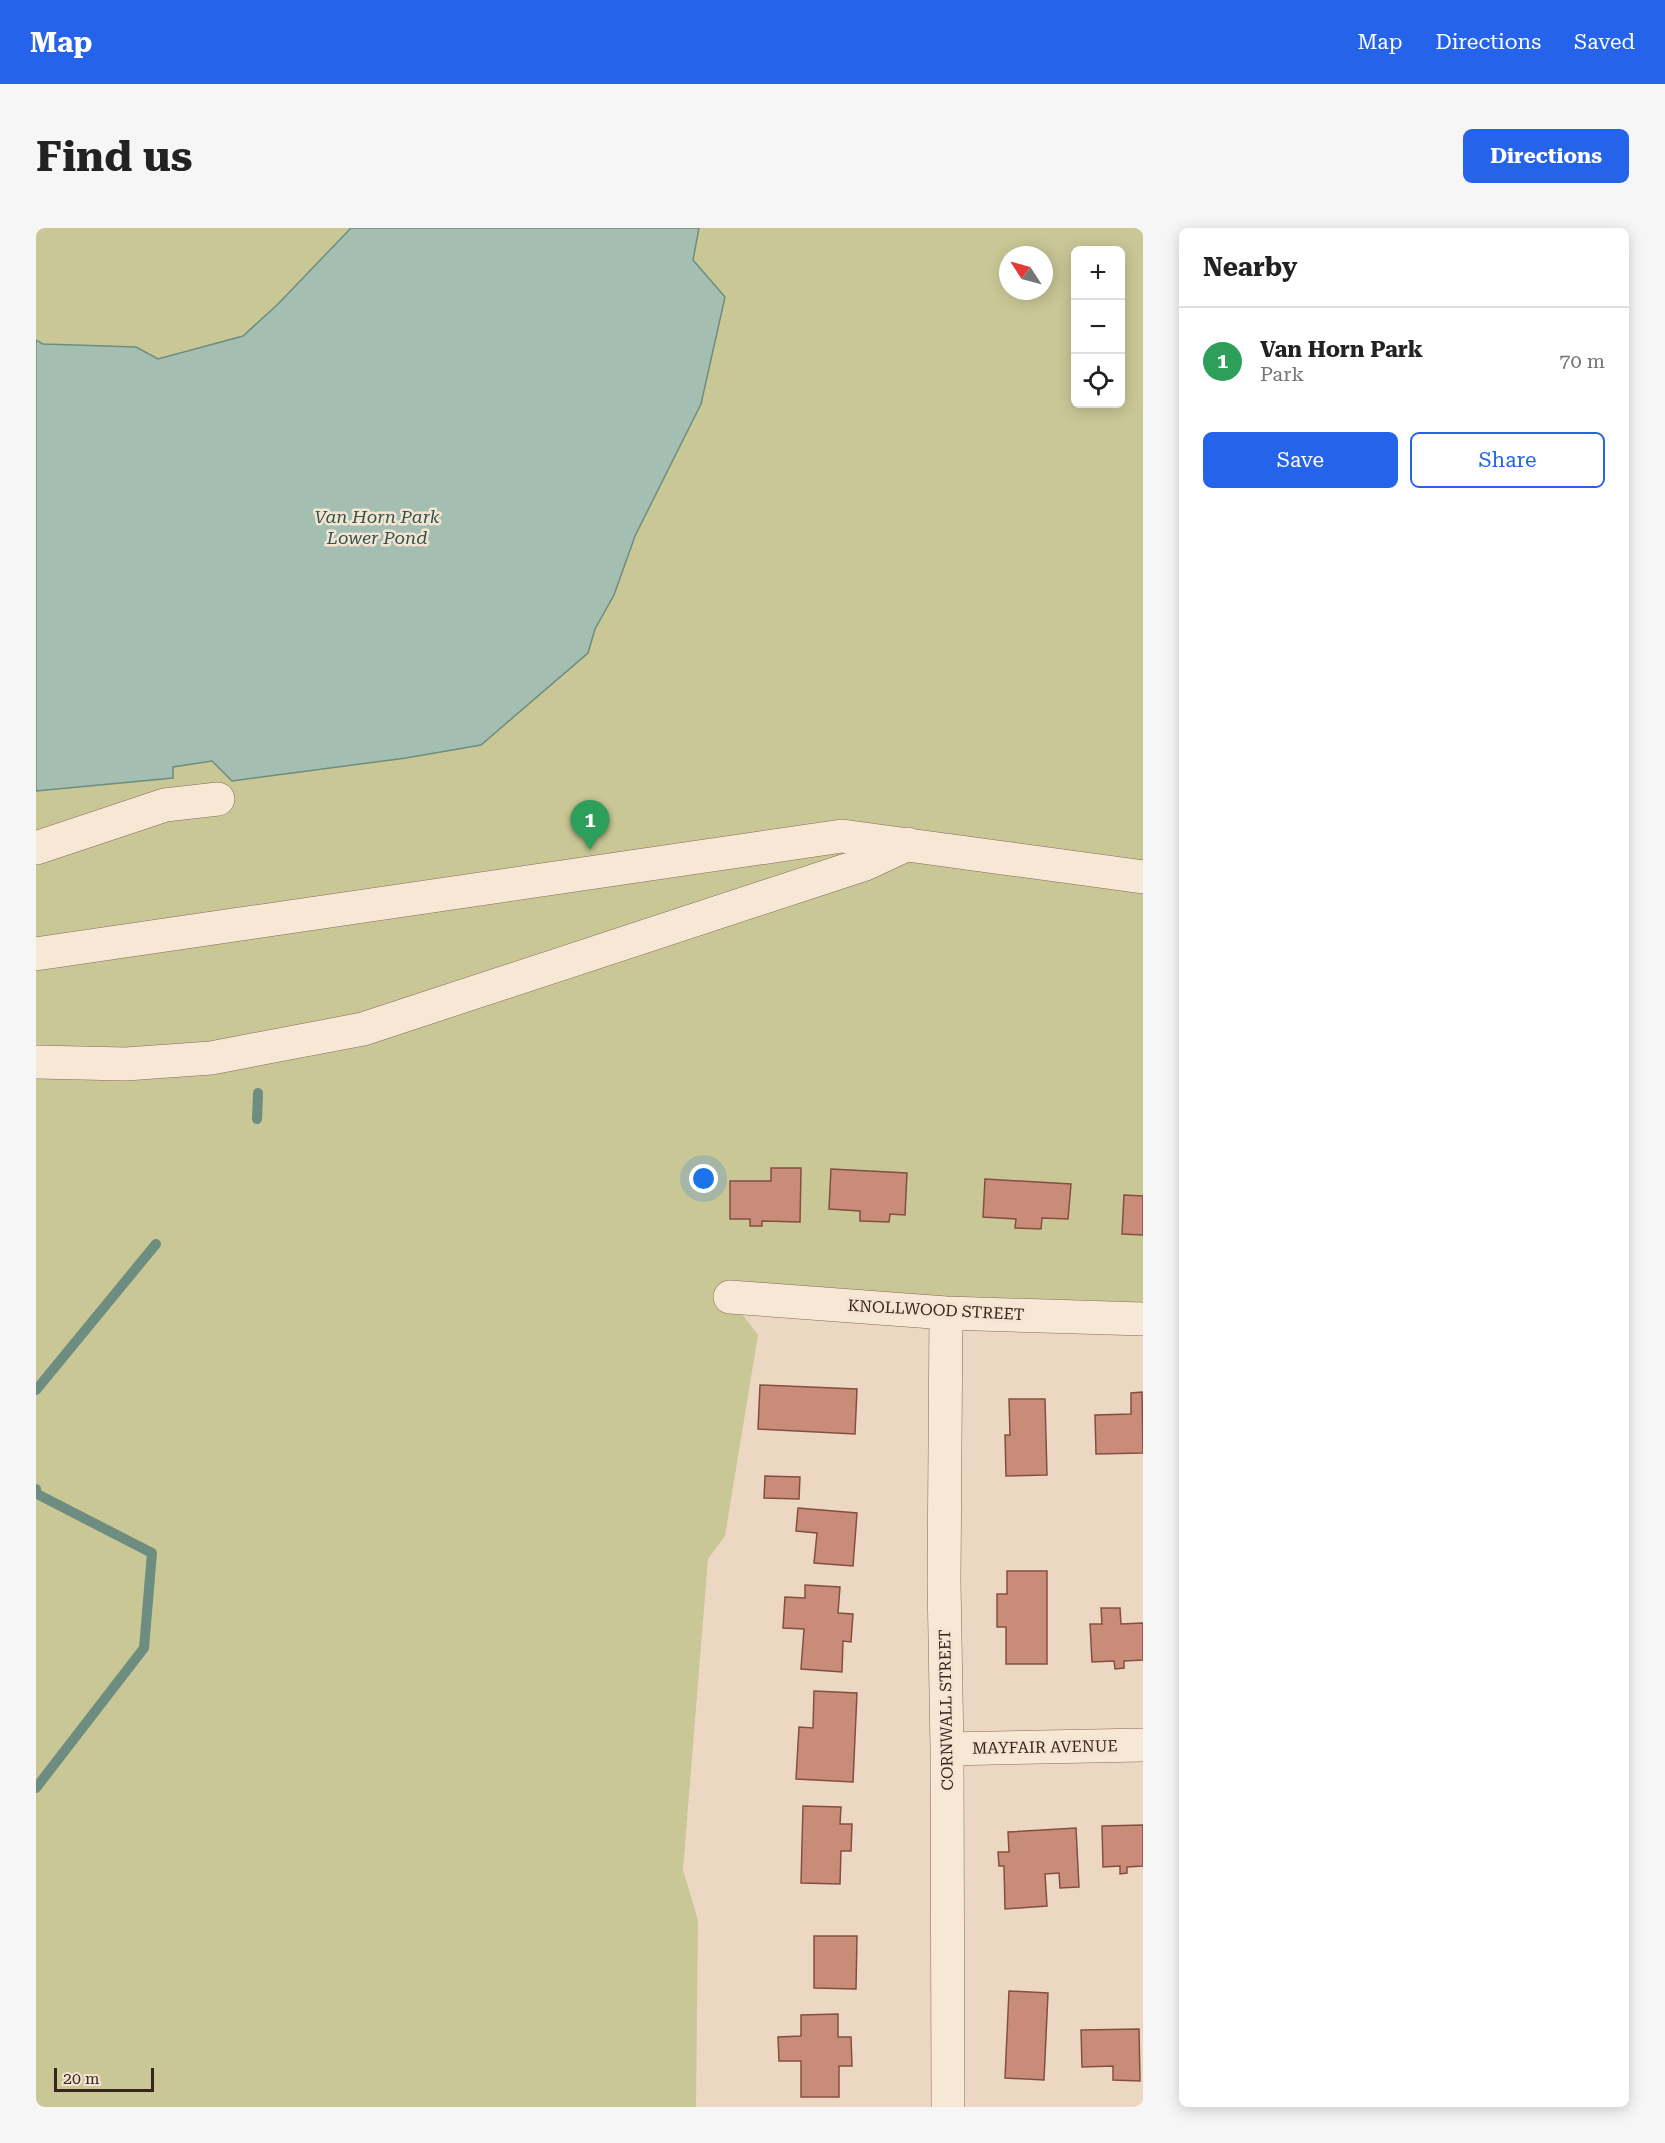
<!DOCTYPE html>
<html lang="en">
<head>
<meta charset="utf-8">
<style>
	:root { --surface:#fff; --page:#f6f6f6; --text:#222; --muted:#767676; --line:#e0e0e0; --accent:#2563eb }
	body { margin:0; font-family:"Roboto Serif",serif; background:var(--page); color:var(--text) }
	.controls { position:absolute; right:18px; top:18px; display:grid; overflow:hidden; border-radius:9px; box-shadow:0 3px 15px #0003 }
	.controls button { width:54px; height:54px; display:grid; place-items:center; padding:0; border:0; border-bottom:2px solid var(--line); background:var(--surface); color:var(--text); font:30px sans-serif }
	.compass { position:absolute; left:963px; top:18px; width:54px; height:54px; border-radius:50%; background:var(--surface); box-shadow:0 3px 15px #0003; rotate:306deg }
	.scale { position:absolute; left:18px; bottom:15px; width:100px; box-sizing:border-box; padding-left:6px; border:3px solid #36251e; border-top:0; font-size:16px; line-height:21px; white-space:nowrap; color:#36251e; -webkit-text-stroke:4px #f4e4d1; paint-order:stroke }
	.you { position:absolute; left:668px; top:951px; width:21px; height:21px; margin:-15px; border:4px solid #fff; border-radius:50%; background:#1a73e8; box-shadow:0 0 0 9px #1a73e833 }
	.badge { display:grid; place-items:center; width:39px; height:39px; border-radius:50%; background:var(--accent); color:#fff; font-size:20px; font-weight:700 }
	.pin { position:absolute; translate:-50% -50px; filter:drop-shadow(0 2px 3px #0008) }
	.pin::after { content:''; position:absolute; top:32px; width:21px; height:18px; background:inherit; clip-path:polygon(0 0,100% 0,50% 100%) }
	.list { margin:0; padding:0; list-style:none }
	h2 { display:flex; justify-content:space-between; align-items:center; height:78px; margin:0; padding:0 24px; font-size:26px }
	h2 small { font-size:20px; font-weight:400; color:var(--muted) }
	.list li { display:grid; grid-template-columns:39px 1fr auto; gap:18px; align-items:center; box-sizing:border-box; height:108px; padding:0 24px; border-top:2px solid var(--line) }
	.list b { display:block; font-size:22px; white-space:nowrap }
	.list p { margin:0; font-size:20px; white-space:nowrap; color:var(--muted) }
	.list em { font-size:20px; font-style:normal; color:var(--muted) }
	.actions { display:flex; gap:12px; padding:18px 24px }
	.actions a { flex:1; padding:14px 0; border:2px solid var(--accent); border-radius:9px; text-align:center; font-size:21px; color:var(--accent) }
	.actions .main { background:var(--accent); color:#fff }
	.icon { flex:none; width:33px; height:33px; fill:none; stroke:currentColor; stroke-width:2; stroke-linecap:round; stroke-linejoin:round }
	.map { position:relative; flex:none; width:1107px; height:1879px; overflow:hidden; border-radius:9px }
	header { display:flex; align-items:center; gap:36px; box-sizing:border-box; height:84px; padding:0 30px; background:var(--accent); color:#fff }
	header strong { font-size:28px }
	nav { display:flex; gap:33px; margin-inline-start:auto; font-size:21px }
	.intro { display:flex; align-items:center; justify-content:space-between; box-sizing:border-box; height:144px; padding:0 36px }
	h1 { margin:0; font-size:42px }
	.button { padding:15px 27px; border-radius:9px; background:var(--accent); color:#fff; font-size:21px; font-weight:700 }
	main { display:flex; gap:36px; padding:0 36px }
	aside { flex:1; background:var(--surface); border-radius:9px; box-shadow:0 3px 15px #0003 }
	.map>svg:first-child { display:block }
</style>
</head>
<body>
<header>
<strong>Map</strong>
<nav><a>Map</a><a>Directions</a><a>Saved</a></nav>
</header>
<div class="intro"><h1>Find us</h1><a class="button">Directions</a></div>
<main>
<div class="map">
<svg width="1107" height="1879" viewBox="0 0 1107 1879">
	<rect width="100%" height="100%" fill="#ecd8c2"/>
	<!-- green -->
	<path fill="#cac796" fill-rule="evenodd" d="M0,0H1107V1091L694,1070L722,1107L689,1308L672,1331L647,1642L662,1692L660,1879H0ZM1040,22H1084V176H1040ZM972,27H1008V63H972Z"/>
	<!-- water -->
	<path fill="#a4bfb2" stroke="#6c8d7f" stroke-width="1.5" d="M315,0H663L657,32L689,69L665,176L599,308L578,367L559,401L552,425L445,517L370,530L196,553L176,533L137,539V550L0,563V112L7,116L100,119L122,131L207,108L242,76Z"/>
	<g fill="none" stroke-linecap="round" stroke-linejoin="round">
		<!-- stream -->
		<path stroke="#6c8d7f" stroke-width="10" d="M221,891L222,865
			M0,1162L120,1016
			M0,1261L1,1266L116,1325L108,1420L0,1560"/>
	</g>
	<!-- building -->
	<path fill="#c98c79" stroke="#844f41" stroke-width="1.5" d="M735,940H765L764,994L726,993V998H714V991H694V953H735Z
		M795,941L871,945L869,987L854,986L853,994L824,993V983L793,981Z
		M949,951L1035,956L1032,991L1006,990L1005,1001L979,1000L980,991L947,989Z
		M1088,967L1107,968V1007L1086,1006Z
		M724,1157L821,1161L819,1206L722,1201Z
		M1106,1164L1107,1225L1060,1226L1059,1187L1095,1186V1165Z
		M973,1171H1009L1011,1247L970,1248L969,1207H974Z
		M729,1248L764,1249L763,1271L728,1270Z
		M762,1280L821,1285L817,1338L778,1335L781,1305L760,1303Z
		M971,1343H1011V1436H970V1399H961V1366H971Z
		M769,1357L804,1359L802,1385L817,1386L815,1414L807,1413L806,1444L765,1441L768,1401L747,1400L749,1369L769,1370Z
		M1065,1380H1084L1085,1396L1107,1395V1432L1088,1433V1440L1079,1441L1078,1433L1056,1434L1054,1396H1066Z
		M778,1463L821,1465L817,1554L760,1551L763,1499L777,1500Z
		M767,1578L805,1579L804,1596H816L815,1623H805L804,1656L765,1655Z
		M1107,1597V1638L1091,1639V1645L1084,1646V1638L1067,1639L1066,1598Z
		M1040,1600L1043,1659L1024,1660L1023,1645L1009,1646L1011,1678L969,1681L968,1638H963L962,1624H973L972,1604Z
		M778,1708H821L820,1761L778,1760Z
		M973,1763L1012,1765L1008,1852L969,1850Z
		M802,1786V1809H815L816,1838H803V1869H765V1833H743L742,1809L765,1808V1787Z
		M1103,1801L1104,1853L1077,1852V1838L1046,1839L1045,1802Z"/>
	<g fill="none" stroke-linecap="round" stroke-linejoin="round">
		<!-- minor casing -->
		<g stroke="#85695a" stroke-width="34">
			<path id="minor" d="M0,620L129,577L182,571
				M0,726L806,608L1107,649
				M0,834L90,836L175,830L327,801L829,636L872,616
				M694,1069L910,1085L1107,1091
				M910,1085L908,1353L911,1521L912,1879
				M911,1521L1107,1517"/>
		</g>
		<!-- minor -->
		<use href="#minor" stroke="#f7e7d5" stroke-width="33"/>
	</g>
	<g text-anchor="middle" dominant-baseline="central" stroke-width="5" stroke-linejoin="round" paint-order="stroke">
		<!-- street labels -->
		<g font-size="16" fill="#36251e" stroke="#f4e4d1">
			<text transform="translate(900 1082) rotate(3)">KNOLLWOOD STREET</text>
			<text transform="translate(910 1482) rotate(-91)">CORNWALL STREET</text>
			<text transform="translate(1009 1519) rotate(-1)">MAYFAIR AVENUE</text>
		</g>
		<!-- water labels -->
		<g font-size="18" font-style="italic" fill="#2d554b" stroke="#f4e4d1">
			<text x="341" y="288">Van Horn Park<tspan x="341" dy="21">Lower Pond</tspan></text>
		</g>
	</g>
</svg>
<div class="controls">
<button>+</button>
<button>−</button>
<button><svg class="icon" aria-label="locate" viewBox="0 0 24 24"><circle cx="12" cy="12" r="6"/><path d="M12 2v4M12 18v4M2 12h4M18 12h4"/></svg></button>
</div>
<svg class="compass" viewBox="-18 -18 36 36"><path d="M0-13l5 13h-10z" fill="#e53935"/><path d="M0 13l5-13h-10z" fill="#767676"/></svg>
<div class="scale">20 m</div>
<div class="you"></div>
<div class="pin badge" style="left:554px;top:622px;background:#2e9e5b">1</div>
</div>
<aside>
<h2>Nearby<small></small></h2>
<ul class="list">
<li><span class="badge" style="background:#2e9e5b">1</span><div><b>Van Horn Park</b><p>Park</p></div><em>70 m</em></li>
</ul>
<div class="actions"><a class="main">Save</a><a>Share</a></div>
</aside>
</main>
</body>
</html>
